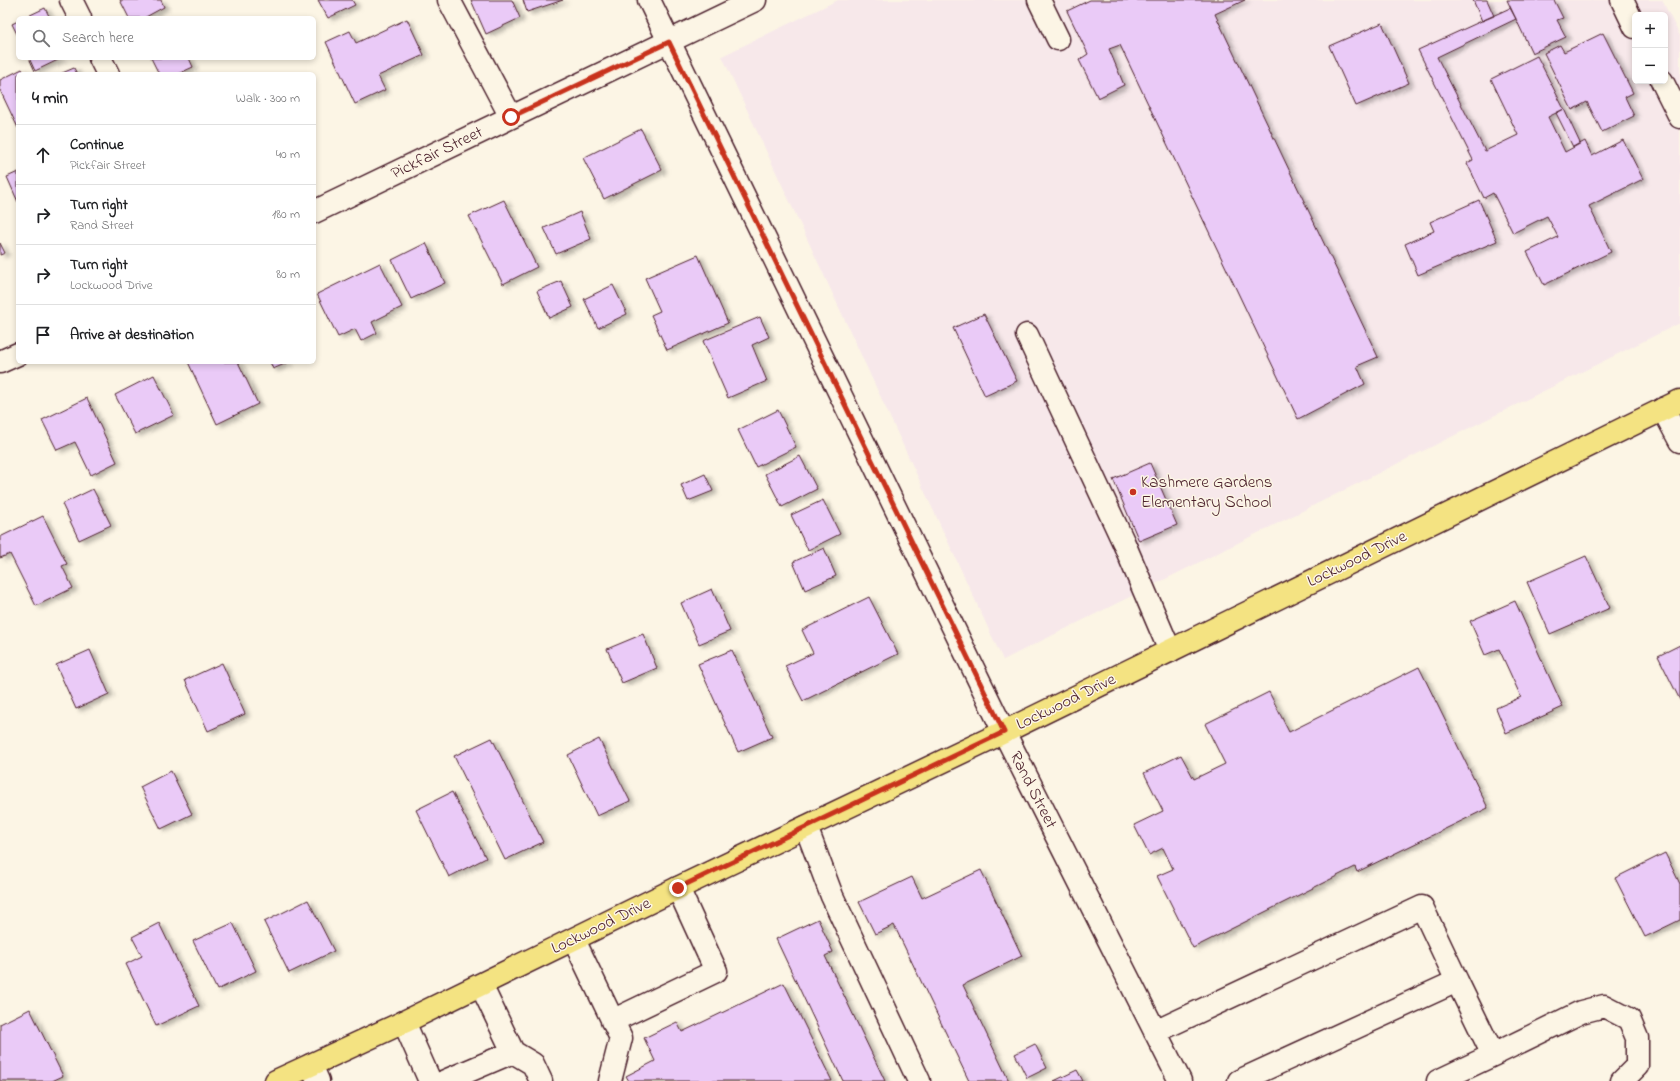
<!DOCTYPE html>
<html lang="en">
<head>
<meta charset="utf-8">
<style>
	:root { --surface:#fff; --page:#f2f2f2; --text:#202124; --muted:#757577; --line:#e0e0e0 }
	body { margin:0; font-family:"Indie Flower",sans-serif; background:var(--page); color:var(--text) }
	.controls { position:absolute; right:12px; top:12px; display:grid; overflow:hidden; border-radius:6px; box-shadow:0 2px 6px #0003 }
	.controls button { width:36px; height:36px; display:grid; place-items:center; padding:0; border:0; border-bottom:1px solid var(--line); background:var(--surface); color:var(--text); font:20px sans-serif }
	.stop { position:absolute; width:12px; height:12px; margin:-9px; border:3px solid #c8321e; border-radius:50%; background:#fff }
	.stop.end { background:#c8321e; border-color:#fff; box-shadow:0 1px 4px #0008 }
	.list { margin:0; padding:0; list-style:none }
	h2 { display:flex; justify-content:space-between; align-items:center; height:52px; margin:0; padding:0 16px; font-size:17px }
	h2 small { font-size:13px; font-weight:400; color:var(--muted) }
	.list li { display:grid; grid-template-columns:26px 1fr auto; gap:12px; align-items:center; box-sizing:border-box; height:60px; padding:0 16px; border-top:1px solid var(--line) }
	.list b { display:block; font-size:15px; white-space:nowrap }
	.list p { margin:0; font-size:13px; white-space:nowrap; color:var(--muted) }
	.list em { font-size:13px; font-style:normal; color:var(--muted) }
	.icon { flex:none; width:22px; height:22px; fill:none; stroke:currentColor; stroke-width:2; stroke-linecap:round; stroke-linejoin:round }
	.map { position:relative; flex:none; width:1680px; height:1081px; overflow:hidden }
	.search { position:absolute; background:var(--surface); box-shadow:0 2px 6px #0003; left:16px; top:16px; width:300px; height:44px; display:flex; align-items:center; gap:10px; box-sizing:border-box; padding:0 14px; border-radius:6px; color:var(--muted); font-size:15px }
	.panel { position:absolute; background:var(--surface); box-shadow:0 2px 6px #0003; left:16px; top:72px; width:300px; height:292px; border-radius:6px }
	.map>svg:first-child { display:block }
</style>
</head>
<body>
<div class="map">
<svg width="1680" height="1081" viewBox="0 0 1680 1081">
	<defs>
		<filter id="shadow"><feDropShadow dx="4.5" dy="2.5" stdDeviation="2" flood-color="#0004"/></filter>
	</defs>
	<rect width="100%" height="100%" fill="#fcf5e5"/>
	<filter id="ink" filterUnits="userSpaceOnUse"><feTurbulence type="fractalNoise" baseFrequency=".025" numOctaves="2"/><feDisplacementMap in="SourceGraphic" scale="8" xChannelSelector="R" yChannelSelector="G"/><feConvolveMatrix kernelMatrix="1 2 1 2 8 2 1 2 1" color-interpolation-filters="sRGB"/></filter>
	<g filter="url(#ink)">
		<!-- built -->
		<path fill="#f7e8ea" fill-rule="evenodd" d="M838,0H1662L1680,36V323L1003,660L722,56ZM1635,15H1665V81H1635Z"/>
		<!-- building -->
		<path fill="#eacaf7" stroke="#4a1f2b" filter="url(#shadow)" d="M120,0H161L164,7L144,18H129Z
			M318,0H352L355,5L328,18Z
			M471,0H512L520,18L486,34Z
			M523,0H563L527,12Z
			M1090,0H1245L1215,14L1378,357L1357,366L1365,384L1298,419L1120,45L1109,49L1124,85L1098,98L1079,60L1088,54L1067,11Z
			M1473,0H1487L1494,16L1482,21Z
			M1507,0H1554L1563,18L1557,20L1566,37L1532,53Z
			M45,8L50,18H24Z
			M1510,8L1516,19L1437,57L1485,151L1518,135L1491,79L1537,56L1564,109L1548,117L1565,152L1585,141L1592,156L1623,140L1643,179L1589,206L1611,252L1544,285L1527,252L1558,237L1547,216L1513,233L1493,193L1484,198L1467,163L1473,160L1418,50Z
			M407,19L424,55L378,76L385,90L355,104L326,42L350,31L356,43Z
			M18,21V36L12,24Z
			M1382,23L1409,83L1356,106L1329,46Z
			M1603,33L1633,93L1625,97L1634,116L1602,132L1587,102L1572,110L1544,53L1560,45L1564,52Z
			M29,58H62L35,71Z
			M151,58H189L193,67L178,74H159Z
			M74,68L77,74H60Z
			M22,69L25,74H18V128L0,90V80Z
			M1564,109L1580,143L1573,147L1556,113Z
			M641,129L662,170L604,199L583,158Z
			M18,172V202L7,177Z
			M504,200L537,267L503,284L469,216Z
			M1479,200L1497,241L1418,275L1405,244L1434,231L1430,222Z
			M580,212L591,239L556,254L544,228Z
			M0,243L5,253L0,255Z
			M426,243L445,283L411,299L392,260Z
			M698,255L728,323L667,350L651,315L660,311L645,278Z
			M380,263L402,307L372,322L377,333L361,341L355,329L338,337L317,294Z
			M561,281L573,307L549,318L537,291Z
			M613,285L627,314L598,328L584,299Z
			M984,314L1017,381L985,396L953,328Z
			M760,317L769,337L752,345L767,381L728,398L703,341Z
			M188,362H238L258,404L217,424Z
			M270,362H289L273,369Z
			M154,375L174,415L135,434L115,395Z
			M87,398L117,462L91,475L75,442L57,450L42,420Z
			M778,410L796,447L756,467L738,430Z
			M800,456L817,489L782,507L765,474Z
			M1150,463L1177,525L1139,541L1113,479Z
			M705,474L713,491L688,501L681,485Z
			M93,489L111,525L79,540L62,504Z
			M823,500L840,534L808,550L791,515Z
			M43,516L67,564L62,566L73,588L36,606L10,554L0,558V537Z
			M824,548L836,576L805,590L793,562Z
			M1586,556L1610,608L1550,634L1527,582Z
			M712,589L730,631L699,644L681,603Z
			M869,597L898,654L803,701L785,666L813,653L802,630Z
			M1515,601L1563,707L1506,733L1496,708L1521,697L1499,649L1485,655L1470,621Z
			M643,634L657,668L622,683L607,649Z
			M1680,645V700L1658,656Z
			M90,650L109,694L76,709L56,665Z
			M732,650L772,737L738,752L698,664Z
			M222,663L245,714L208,731L185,680Z
			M1419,667L1488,808L1357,872L1355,867L1193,948L1157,876L1173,869L1163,848L1149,855L1134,825L1163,811L1144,773L1181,755L1194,779L1225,764L1205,724L1269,692L1289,732Z
			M492,738L543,842L505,860L454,756Z
			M599,739L630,801L597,816L568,755Z
			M171,771L192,814L161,829L140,787Z
			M452,792L486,858L449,877L416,810Z
			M1665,853L1680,884V920L1645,937L1615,878Z
			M981,870L1022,956L963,985L1009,1081H969L894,925L875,934L859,902L912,877L922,898Z
			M308,900L334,951L289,973L264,922Z
			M818,919L833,952L825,956L885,1081H843L776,939Z
			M159,923L199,1006L156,1026L126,964L142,956L132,937Z
			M233,923L256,971L217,990L193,941Z
			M784,983L832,1081H629L626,1076L655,1061L644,1038L677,1022L682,1032Z
			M30,1009L63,1076L52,1081H0V1024Z
			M1035,1044L1047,1068L1027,1078L1015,1054Z
			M1077,1070L1083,1081H1054Z"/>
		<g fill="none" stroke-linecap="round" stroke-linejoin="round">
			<!-- minor casing -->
			<g stroke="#4a1f2b" stroke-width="25">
				<path id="minor" d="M71,0L80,18
					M449,0L511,117
					M649,0L1004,732L1180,1081
					M1039,0L1058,39
					M1622,0L1635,27
					M100,58L108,74
					M1662,81L1680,117
					M314,212L755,0
					M1027,335L1123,541L1170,651
					M0,362L18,354
					M1663,409L1680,441
					M806,827L832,896L919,1081
					M574,940L621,1038L610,1081
					M481,985L513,1052L533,1064L541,1081
					M612,1021L716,971L678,888
					M404,1022L430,1081
					M1155,1032L1422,907L1457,981
					M1493,1055L1581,1012L1604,1006L1629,1019L1637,1038V1066L1622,1081
					M311,1065L318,1081
					M445,1081L513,1052
					M1239,1081L1457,981L1493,1055L1438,1081"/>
			</g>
			<!-- major casing -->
			<g stroke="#4a1f2b" stroke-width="25">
				<path id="major" d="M276,1081L404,1022L678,888L1004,732L1680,401"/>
			</g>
			<!-- minor -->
			<use href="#minor" stroke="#fcf5e5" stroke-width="22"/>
			<!-- major -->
			<use href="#major" stroke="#f4e382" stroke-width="22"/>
		</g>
	</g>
	<g fill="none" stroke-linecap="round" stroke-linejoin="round" filter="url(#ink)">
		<!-- route -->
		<path stroke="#c8321e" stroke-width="5" d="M511,117L669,42L1004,732L678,888"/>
	</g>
	<!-- markers -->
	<circle fill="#c8321e" stroke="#fcf5e5" stroke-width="1.5" cx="1133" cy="492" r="4"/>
	<g text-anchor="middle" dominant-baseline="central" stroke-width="3" stroke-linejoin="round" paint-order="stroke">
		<!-- street labels -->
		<g font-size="17" fill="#4a1f2b" stroke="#fcf5e5">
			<text transform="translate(437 153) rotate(-26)">Pickfair Street</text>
			<text transform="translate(1357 559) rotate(-26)">Lockwood Drive</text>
			<text transform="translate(1066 702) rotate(-26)">Lockwood Drive</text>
			<text transform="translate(1033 790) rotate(63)">Rand Street</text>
			<text transform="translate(601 926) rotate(-26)">Lockwood Drive</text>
		</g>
		<!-- poi labels -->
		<g font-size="17" fill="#4a1f2b" stroke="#fcf5e5" text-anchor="start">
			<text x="1141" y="482">Kashmere Gardens<tspan x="1141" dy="20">Elementary School</tspan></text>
		</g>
	</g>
</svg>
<div class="controls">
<button>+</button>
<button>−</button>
</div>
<div class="stop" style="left:511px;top:117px"></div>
<div class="stop end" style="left:678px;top:888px"></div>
<div class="search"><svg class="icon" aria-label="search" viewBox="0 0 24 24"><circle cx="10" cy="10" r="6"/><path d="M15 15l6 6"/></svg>Search here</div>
<section class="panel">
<h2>4 min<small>Walk · 300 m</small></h2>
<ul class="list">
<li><svg class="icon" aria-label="ahead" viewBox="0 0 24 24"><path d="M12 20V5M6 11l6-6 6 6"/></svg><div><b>Continue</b><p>Pickfair Street</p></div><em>40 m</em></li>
<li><svg class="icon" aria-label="right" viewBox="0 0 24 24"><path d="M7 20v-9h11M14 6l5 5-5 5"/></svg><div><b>Turn right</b><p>Rand Street</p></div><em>180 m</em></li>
<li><svg class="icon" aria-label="right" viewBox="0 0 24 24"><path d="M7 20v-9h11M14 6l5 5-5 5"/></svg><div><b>Turn right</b><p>Lockwood Drive</p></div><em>80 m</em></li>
<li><svg class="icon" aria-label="arrive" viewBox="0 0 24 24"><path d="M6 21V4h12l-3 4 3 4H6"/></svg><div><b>Arrive at destination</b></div></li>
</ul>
</section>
</div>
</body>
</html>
